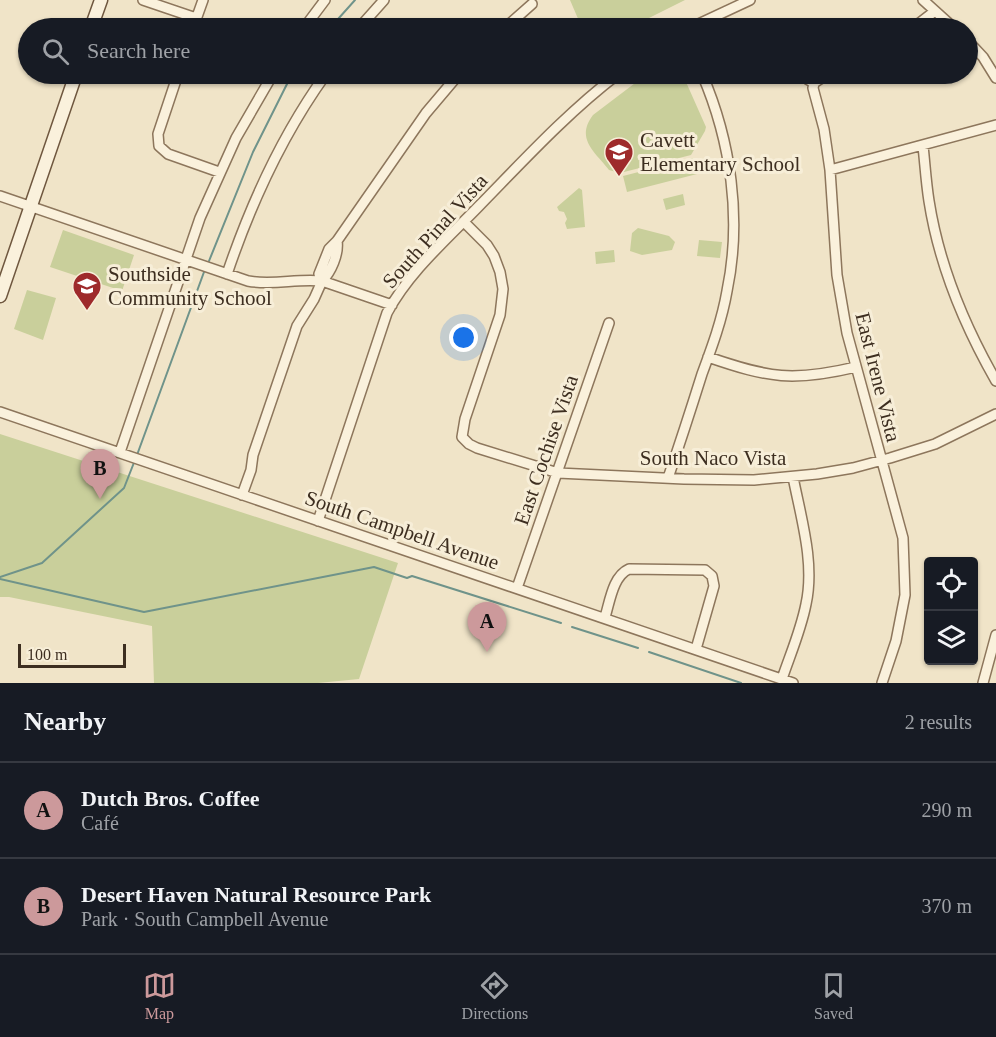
<!DOCTYPE html>
<html lang="en">
<head>
<meta charset="utf-8">
<style>
	:root { --surface:#171b24; --page:#242831; --text:#f1f3f6; --muted:#9ea1a6; --line:#363941; --accent:#cc999b }
	body { margin:0; font-family:Georgia,serif; background:var(--page); color:var(--text) }
	.controls { position:absolute; right:18px; bottom:18px; display:grid; overflow:hidden; border-radius:6px; box-shadow:0 2px 4px #0004 }
	.controls button { width:54px; height:54px; display:grid; place-items:center; padding:0; border:0; border-bottom:2px solid var(--line); background:var(--surface); color:var(--text); font:30px sans-serif }
	.scale { position:absolute; left:18px; bottom:15px; width:108px; box-sizing:border-box; padding-left:6px; border:3px solid #3d2e20; border-top:0; font-size:16px; line-height:21px; white-space:nowrap; color:#3d2e20; -webkit-text-stroke:4px #f7eed8; paint-order:stroke }
	.you { position:absolute; left:464px; top:338px; width:21px; height:21px; margin:-15px; border:4px solid #fff; border-radius:50%; background:#1a73e8; box-shadow:0 0 0 9px #1a73e833 }
	.badge { display:grid; place-items:center; width:39px; height:39px; border-radius:50%; background:var(--accent); color:#111; font-size:20px; font-weight:700 }
	.pin { position:absolute; translate:-50% -50px; filter:drop-shadow(0 2px 3px #0008) }
	.pin::after { content:''; position:absolute; top:32px; width:21px; height:18px; background:inherit; clip-path:polygon(0 0,100% 0,50% 100%) }
	.list { margin:0; padding:0; list-style:none }
	h2 { display:flex; justify-content:space-between; align-items:center; height:78px; margin:0; padding:0 24px; font-size:26px }
	h2 small { font-size:20px; font-weight:400; color:var(--muted) }
	.list li { display:grid; grid-template-columns:39px 1fr auto; gap:18px; align-items:center; box-sizing:border-box; height:96px; padding:0 24px; border-top:2px solid var(--line) }
	.list b { display:block; font-size:22px; white-space:nowrap }
	.list p { margin:0; font-size:20px; white-space:nowrap; color:var(--muted) }
	.list em { font-size:20px; font-style:normal; color:var(--muted) }
	.icon { flex:none; width:33px; height:33px; fill:none; stroke:currentColor; stroke-width:2; stroke-linecap:round; stroke-linejoin:round }
	.map { position:relative; flex:none; width:996px; height:683px; overflow:hidden }
	.search { position:absolute; background:var(--surface); box-shadow:0 2px 4px #0004; left:18px; right:18px; top:18px; height:66px; display:flex; align-items:center; gap:15px; box-sizing:border-box; padding:0 21px; border-radius:33px; color:var(--muted); font-size:22px }
	.sheet { height:270px; background:var(--surface) }
	nav { display:flex; justify-content:space-around; align-items:center; box-sizing:border-box; height:84px; border-top:2px solid var(--line); background:var(--surface); font-size:16px; color:var(--muted) }
	nav a { display:grid; justify-items:center; gap:3px }
	nav .on { color:var(--accent) }
	.map>svg:first-child { display:block }
</style>
</head>
<body>
<div class="map">
<svg width="996" height="683" viewBox="0 0 996 683">
	<rect width="100%" height="100%" fill="#f0e4c8"/>
	<!-- green -->
	<path fill="#c9cf9b" d="M570,0H685L629,28H582Z
		M647,74H672L686,82L706,127L705,131L691,155L620,173L609,170C595,152 575,139 593,115Z
		M693,158L697,174L627,192L623,176Z
		M579,188L582,190L585,227L567,229L565,223L567,219L564,212L559,211L557,207Z
		M683,194L685,205L666,210L663,199Z
		M638,228L669,236L675,242L672,250L642,255L630,251L632,233Z
		M63,230L134,255L122,291L50,267Z
		M699,240L722,242L720,258L697,256Z
		M614,250L615,262L596,264L595,252Z
		M27,290L56,298L43,340L14,329Z
		M0,434L398,563L359,679L318,683H154L152,626L9,597H0Z"/>
	<g fill="none" stroke-linecap="round" stroke-linejoin="round">
		<!-- stream -->
		<path stroke="#6f938a" stroke-width="2" d="M330,28L355,0
			M209,261L253,152L292,74
			M137,455L204,272
			M0,577L42,563L124,488L135,460
			M0,579L144,612L374,567L407,578L412,576L561,623
			M572,627L638,648
			M649,652L741,683"/>
		<!-- minor casing -->
		<g stroke="#8d765c" stroke-width="12">
			<path id="minor" d="M143,0L196,18
				M923,0L954,28
				M193,28L203,0
				M304,28L325,0
				M359,28L384,0
				M505,28L532,4
				M690,28L750,0
				M913,28L935,11
				M968,41L983,57L996,78
				M178,74L158,134L159,146L168,154L219,172
				M807,79L814,83L813,88L824,129L830,170L837,275L847,333L903,538L905,595L896,641L882,683
				M814,83L828,74
				M923,146C925,164 926,182 929,201C939,265 964,325 996,381
				M830,170L996,125
				M0,196L248,281C273,286 297,278 322,281L392,305
				M337,241C339,254 331,272 322,281L319,274L329,249L337,241L426,113L459,74
				M227,274C251,203 282,135 326,74
				M708,357C769,378 793,382 856,367
				M0,412L793,683
				M462,437L469,444L477,448L558,473L684,479L754,480L817,474L853,468L890,458L935,444L996,414
				M462,437L465,419L500,315L503,289L500,272L494,256L487,245L464,222
				M120,452L200,218L236,138L273,74
				M668,478C680,443 691,409 702,374C712,347 722,320 727,291C742,219 731,141 702,74
				M242,495L251,470L253,455L297,326L314,299L322,281
				M318,521L387,313C409,272 446,240 479,206C524,160 567,113 618,74
				M517,588L609,323
				M605,617C610,601 613,576 629,569L705,570L712,576L714,586L696,649
				M782,679C790,655 801,630 806,604C815,563 801,518 793,477
				M983,683L996,635"/>
		</g>
		<!-- secondary casing -->
		<g stroke="#6f573f" stroke-width="15">
			<path id="secondary" d="M91,28L101,0
				M0,296L76,74"/>
		</g>
		<!-- minor -->
		<use href="#minor" stroke="#faf1dc" stroke-width="9"/>
		<!-- secondary -->
		<use href="#secondary" stroke="#faf1dc" stroke-width="12"/>
	</g>
	<!-- icons -->
	<defs>
		<g id="school-pin" transform="scale(1.5)"><path d="M0 17L-7.5 6A9.5 9.5 0 1 1 7.5 6Z" fill="#9e2a2b" stroke="#f7eed8"/><path d="M0-5L7-2L0 1L-7-2ZM-4 1L0 2.5L4 1V4Q0 6-4 4Z" fill="#fff"/></g>
	</defs>
	<g fill-rule="evenodd">
		<use href="#school-pin" x="619" y="152"/>
		<use href="#school-pin" x="87" y="286"/>
	</g>
	<g text-anchor="middle" dominant-baseline="central" stroke-width="6" stroke-linejoin="round" paint-order="stroke">
		<!-- poi labels -->
		<g font-size="21" fill="#3d2e20" stroke="#f7eed8" text-anchor="start">
			<text x="640" y="140">Cavett<tspan x="640" dy="24">Elementary School</tspan></text>
			<text x="108" y="274">Southside<tspan x="108" dy="24">Community School</tspan></text>
		</g>
		<!-- street labels -->
		<g font-size="21" fill="#3d2e20" stroke="#f7eed8">
			<text transform="translate(435 231) rotate(-48)">South Pinal Vista</text>
			<text transform="translate(878 377) rotate(76)">East Irene Vista</text>
			<text transform="translate(546 450) rotate(-71)">East Cochise Vista</text>
			<text x="713" y="458">South Naco Vista</text>
			<text transform="translate(402 530) rotate(19)">South Campbell Avenue</text>
		</g>
	</g>
</svg>
<div class="controls">
<button><svg class="icon" aria-label="locate" viewBox="0 0 24 24"><circle cx="12" cy="12" r="6"/><path d="M12 2v4M12 18v4M2 12h4M18 12h4"/></svg></button>
<button><svg class="icon" aria-label="layers" viewBox="0 0 24 24"><path d="M12 4l9 5-9 5-9-5zM3 14l9 5 9-5"/></svg></button>
</div>
<div class="scale">100 m</div>
<div class="you"></div>
<div class="pin badge" style="left:487px;top:652px">A</div>
<div class="pin badge" style="left:100px;top:499px">B</div>
<div class="search"><svg class="icon" aria-label="search" viewBox="0 0 24 24"><circle cx="10" cy="10" r="6"/><path d="M15 15l6 6"/></svg>Search here</div>
</div>
<section class="sheet">
<h2>Nearby<small>2 results</small></h2>
<ul class="list">
<li><span class="badge">A</span><div><b>Dutch Bros. Coffee</b><p>Café</p></div><em>290 m</em></li>
<li><span class="badge">B</span><div><b>Desert Haven Natural Resource Park</b><p>Park · South Campbell Avenue</p></div><em>370 m</em></li>
</ul>
</section>
<nav>
<a class="on"><svg class="icon" aria-label="map" viewBox="0 0 24 24"><path d="M3 6l6-2 6 2 6-2v14l-6 2-6-2-6 2zM9 4v14M15 6v14"/></svg>Map</a>
<a><svg class="icon" aria-label="directions" viewBox="0 0 24 24"><path d="M12 3l9 9-9 9-9-9zM9 14v-3h6M13 9l2 2-2 2"/></svg>Directions</a>
<a><svg class="icon" aria-label="saved" viewBox="0 0 24 24"><path d="M7 4h10v16l-5-4-5 4z"/></svg>Saved</a>
</nav>
</body>
</html>
